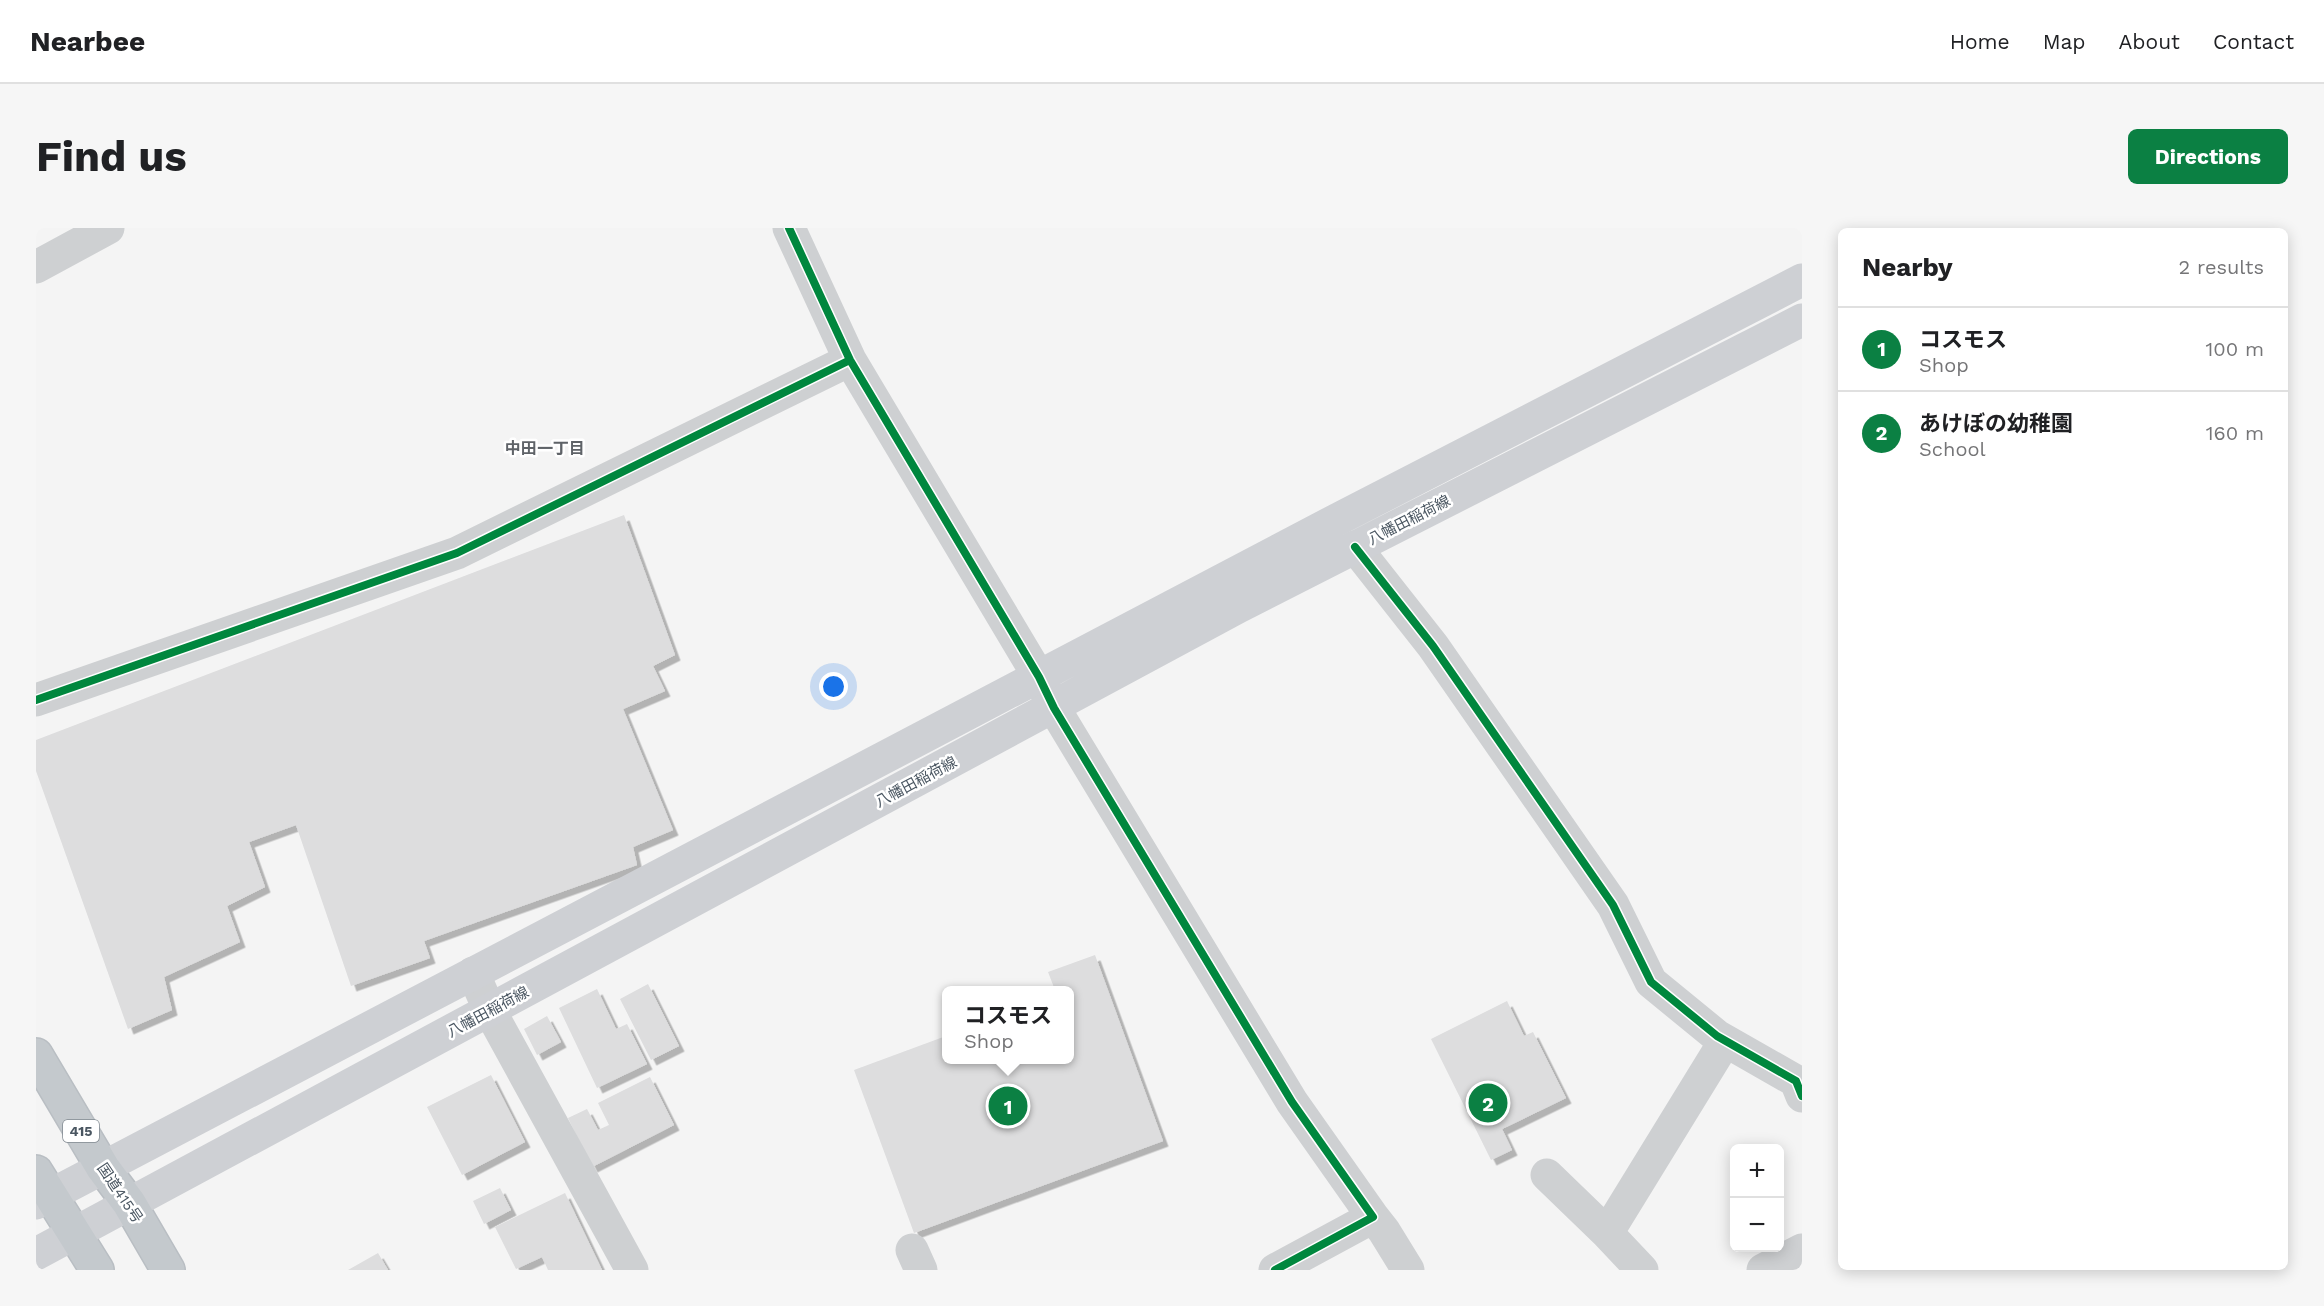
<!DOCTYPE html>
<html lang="en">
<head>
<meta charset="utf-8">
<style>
	:root { --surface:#fff; --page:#f6f6f6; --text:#202124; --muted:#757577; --line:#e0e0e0; --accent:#0b8043 }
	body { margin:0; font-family:"Work Sans","Noto Sans JP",sans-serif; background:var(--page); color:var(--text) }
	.controls { position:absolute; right:18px; bottom:18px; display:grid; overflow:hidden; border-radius:9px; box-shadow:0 3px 15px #0003 }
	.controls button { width:54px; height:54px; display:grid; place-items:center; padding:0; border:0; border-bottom:2px solid var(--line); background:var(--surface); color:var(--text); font:30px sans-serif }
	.you { position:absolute; left:798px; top:459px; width:21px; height:21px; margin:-15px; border:4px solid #fff; border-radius:50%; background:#1a73e8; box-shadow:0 0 0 9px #1a73e833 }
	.badge { display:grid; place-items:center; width:39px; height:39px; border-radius:50%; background:var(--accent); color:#fff; font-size:20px; font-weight:700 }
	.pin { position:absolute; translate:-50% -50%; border:3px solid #fff; box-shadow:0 2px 6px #0006 }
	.popup { position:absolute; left:906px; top:758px; width:132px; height:78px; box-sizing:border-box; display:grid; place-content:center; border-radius:9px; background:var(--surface); filter:drop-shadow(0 2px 4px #0005); font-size:20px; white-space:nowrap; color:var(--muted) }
	.popup b { font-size:22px; color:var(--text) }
	.popup::after { content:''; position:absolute; left:50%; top:100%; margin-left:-12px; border:12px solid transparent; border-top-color:var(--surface) }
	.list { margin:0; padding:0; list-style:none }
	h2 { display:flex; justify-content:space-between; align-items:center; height:78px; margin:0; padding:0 24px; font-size:26px }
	h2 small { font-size:20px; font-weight:400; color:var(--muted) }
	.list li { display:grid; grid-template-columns:39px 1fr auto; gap:18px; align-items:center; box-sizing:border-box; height:84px; padding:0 24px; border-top:2px solid var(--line) }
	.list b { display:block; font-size:22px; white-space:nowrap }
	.list p { margin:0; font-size:20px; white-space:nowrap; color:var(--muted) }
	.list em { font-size:20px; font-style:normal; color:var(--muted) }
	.map { position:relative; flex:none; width:1766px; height:1042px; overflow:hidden; border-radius:9px }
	header { display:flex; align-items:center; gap:36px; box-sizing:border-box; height:84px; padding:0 30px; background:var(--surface); border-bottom:2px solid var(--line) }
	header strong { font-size:28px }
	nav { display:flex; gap:33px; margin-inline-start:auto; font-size:21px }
	.intro { display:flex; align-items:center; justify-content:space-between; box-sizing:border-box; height:144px; padding:0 36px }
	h1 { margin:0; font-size:42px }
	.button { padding:15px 27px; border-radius:9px; background:var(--accent); color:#fff; font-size:21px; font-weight:700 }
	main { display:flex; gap:36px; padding:0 36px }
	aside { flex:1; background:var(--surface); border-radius:9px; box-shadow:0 3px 15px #0003 }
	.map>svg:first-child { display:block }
</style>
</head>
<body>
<header>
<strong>Nearbee</strong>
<nav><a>Home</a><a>Map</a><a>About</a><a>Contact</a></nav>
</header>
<div class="intro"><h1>Find us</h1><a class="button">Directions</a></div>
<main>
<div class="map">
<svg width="1766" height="1042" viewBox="0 0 1766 1042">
	<defs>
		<filter id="shadow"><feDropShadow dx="5.5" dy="5.5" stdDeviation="0" flood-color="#0004"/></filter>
	</defs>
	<rect width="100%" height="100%" fill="#f4f4f4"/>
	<!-- building -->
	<path fill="#ddddde" filter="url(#shadow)" d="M588,287L639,427L617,438L629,463L587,481L637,602L597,619L601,637L388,713L394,730L315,758L260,597L213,614L229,659L191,678L204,714L128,749L136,782L92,801L0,543V512Z
		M1059,727L1127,913L878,1005L818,842L910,808V832H1034V762H1019L1012,744Z
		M612,756L643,818L615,832L584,771Z
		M561,761L580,801L591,796L611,836L561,860L523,780Z
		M1471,773L1488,808L1497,804L1530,870L1466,901L1476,922L1455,932L1395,811Z
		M511,788L525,814L501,827L488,801Z
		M455,847L489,914L426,947L391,879Z
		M614,849L638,897L556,939L532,890L551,881L562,902L573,897L562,875Z
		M464,960L475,982L448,996L437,973Z
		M529,965L566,1042H512L506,1029L480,1041L459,999Z
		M342,1025L352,1042H312Z"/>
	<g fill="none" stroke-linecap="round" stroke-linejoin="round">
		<!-- trunk casing -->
		<g stroke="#b9bec3" stroke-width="36">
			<path id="trunk" d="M0,827L67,940L93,975L132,1042
				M0,944L61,1042"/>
		</g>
		<!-- minor -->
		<path stroke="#ced0d2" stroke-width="33" d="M753,0L814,132L1003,449L1018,480L1256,874L1337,989L1239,1042
			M0,39L72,0
			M1319,319L1397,418L1577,677L1615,754L1681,808L1760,853L1766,868
			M0,472L421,325L814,132
			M437,745L454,783L596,1042
			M1511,947L1571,1005L1689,813
			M1337,989L1348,1003L1372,1042
			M1571,1005L1606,1042
			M876,1022L885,1042
			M1727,1042L1766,1022"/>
		<!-- secondary -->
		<path stroke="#ced0d4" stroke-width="33" d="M0,975L1308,288L1766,52
			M0,1026L1204,378L1766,92"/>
		<!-- trunk -->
		<use href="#trunk" stroke="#c4c9cd" stroke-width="33"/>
		<!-- cycleway casing -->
		<g stroke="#fff" stroke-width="11">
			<path id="cycleway" d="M753,0L814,132L1003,449L1018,480L1256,874L1337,989L1239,1042
				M1319,319L1397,418L1577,677L1615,754L1681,808L1760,853L1766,868
				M0,472L421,325L814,132"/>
		</g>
		<!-- cycleway -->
		<use href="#cycleway" stroke="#00873e" stroke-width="8"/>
	</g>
	<g text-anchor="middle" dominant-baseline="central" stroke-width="5" stroke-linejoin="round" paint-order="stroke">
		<!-- shield labels -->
		<rect fill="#fff" stroke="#808990" stroke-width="1.5" x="27" y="892" width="36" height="22" rx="4.5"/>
		<g font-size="14" font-weight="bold" fill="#4a5661">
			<text x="45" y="903">415</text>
		</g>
		<!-- street labels -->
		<g font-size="15" fill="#4a5661" stroke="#fff">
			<text transform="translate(1373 292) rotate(-27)">八幡田稲荷線</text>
			<text transform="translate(880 554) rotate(-28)">八幡田稲荷線</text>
			<text transform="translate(452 784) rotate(-28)">八幡田稲荷線</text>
			<text transform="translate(84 965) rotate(56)">国道415号</text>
		</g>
		<!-- neighbourhood labels -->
		<g font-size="16" font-weight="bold" fill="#5f6368" stroke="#fff">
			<text x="509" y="220">中田一丁目</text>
		</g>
	</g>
</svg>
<div class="controls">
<button>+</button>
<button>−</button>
</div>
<div class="you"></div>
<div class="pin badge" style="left:972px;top:878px">1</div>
<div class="popup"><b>コスモス</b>Shop</div>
<div class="pin badge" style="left:1452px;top:875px">2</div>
</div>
<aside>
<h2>Nearby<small>2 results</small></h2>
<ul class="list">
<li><span class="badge">1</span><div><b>コスモス</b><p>Shop</p></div><em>100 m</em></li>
<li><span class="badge">2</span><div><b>あけぼの幼稚園</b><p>School</p></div><em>160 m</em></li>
</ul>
</aside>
</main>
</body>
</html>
